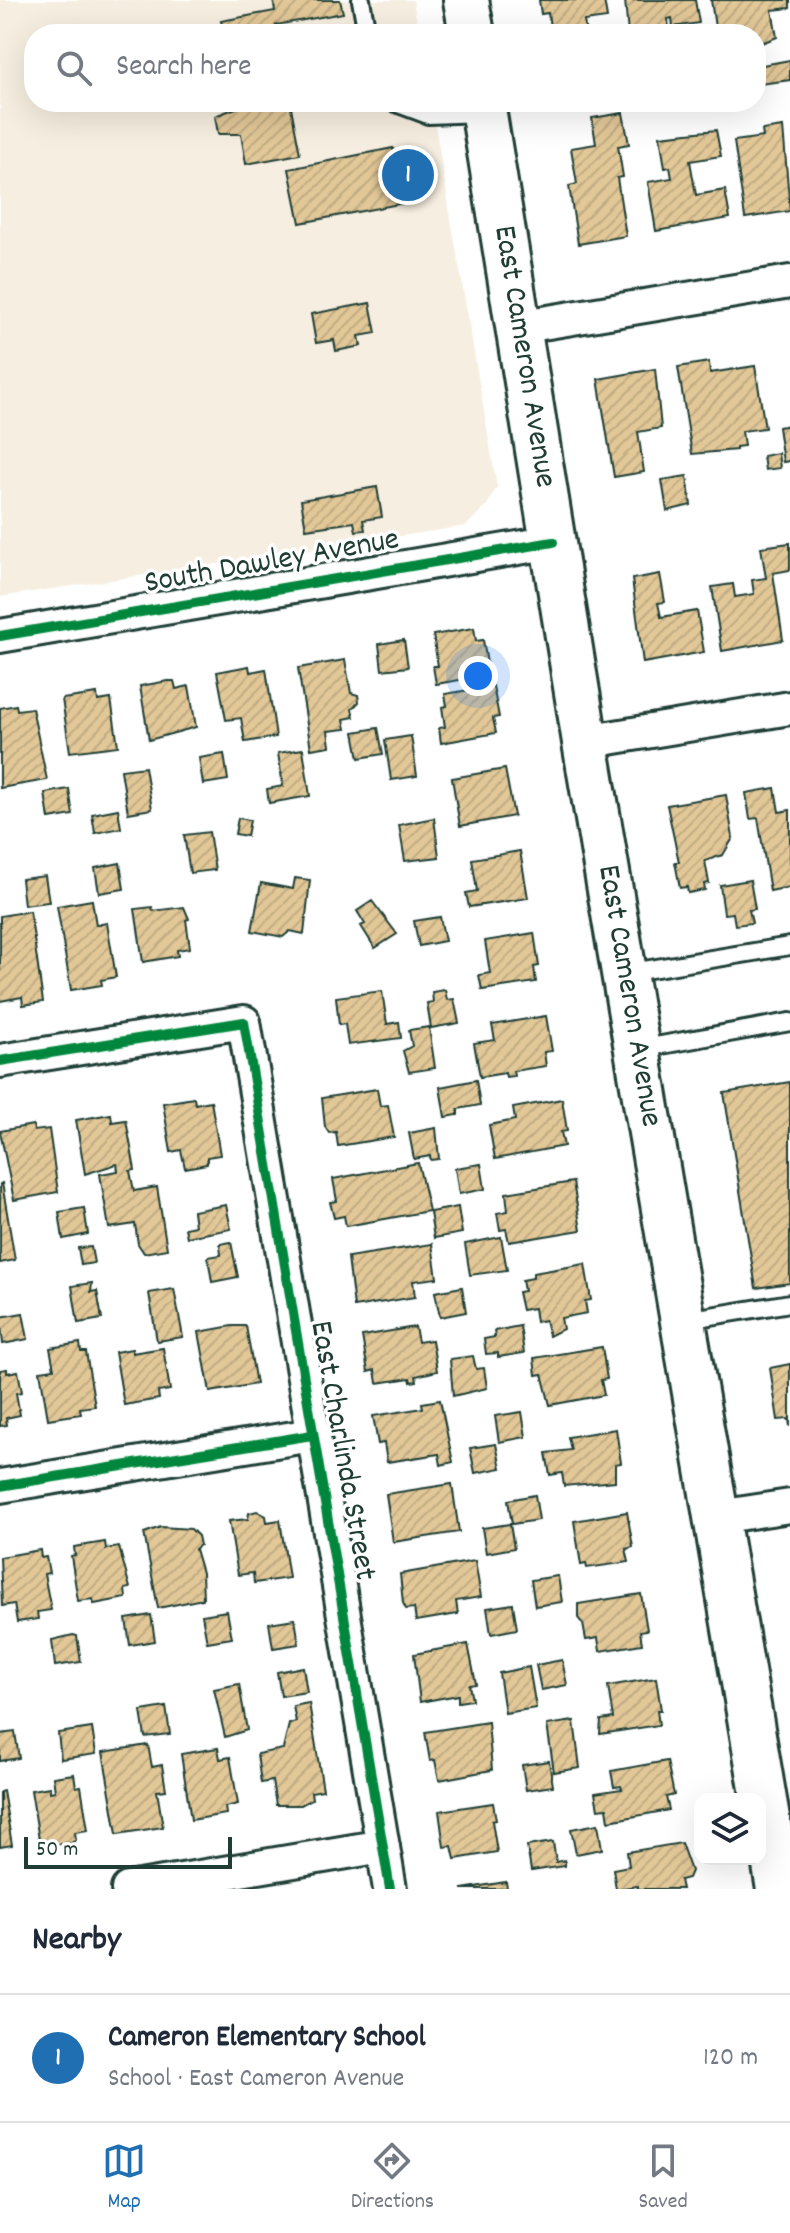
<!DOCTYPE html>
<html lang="en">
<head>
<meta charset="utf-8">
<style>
	:root { --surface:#fff; --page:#f2f2f3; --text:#1f2937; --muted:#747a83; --line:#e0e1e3; --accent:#1f6fb2 }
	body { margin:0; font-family:Dekko,sans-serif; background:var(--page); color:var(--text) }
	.controls { position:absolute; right:24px; bottom:24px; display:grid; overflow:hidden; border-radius:16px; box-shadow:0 8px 32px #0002 }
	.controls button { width:72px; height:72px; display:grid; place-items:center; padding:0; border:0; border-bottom:2px solid var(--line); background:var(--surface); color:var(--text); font:40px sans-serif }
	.scale { position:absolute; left:24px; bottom:20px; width:208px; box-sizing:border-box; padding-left:8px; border:4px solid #1f3d34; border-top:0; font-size:22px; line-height:28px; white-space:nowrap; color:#1f3d34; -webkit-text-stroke:6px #fff; paint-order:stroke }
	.you { position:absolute; left:478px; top:676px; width:28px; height:28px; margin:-20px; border:6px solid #fff; border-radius:50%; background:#1a73e8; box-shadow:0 0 0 12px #1a73e833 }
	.badge { display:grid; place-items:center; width:52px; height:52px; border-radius:50%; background:var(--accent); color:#fff; font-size:26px; font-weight:700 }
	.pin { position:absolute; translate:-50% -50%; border:4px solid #fff; box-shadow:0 2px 8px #0006 }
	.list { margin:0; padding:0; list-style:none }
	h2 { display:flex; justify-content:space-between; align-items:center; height:104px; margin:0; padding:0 32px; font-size:34px }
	h2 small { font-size:26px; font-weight:400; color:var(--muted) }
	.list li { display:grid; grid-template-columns:52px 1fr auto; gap:24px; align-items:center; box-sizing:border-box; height:128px; padding:0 32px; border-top:2px solid var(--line) }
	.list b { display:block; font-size:30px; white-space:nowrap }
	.list p { margin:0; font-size:26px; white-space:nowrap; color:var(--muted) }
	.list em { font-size:26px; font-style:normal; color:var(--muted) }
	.icon { flex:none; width:44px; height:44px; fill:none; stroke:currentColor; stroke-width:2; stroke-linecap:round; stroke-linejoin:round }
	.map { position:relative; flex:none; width:790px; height:1889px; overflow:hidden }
	.search { position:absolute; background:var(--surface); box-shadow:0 8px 32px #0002; left:24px; right:24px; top:24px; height:88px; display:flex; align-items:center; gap:20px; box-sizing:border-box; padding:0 28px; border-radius:32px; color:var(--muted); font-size:30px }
	.sheet { height:232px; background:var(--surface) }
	nav { display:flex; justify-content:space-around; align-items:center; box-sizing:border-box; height:112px; border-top:2px solid var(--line); background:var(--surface); font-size:22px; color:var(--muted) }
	nav a { display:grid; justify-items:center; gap:4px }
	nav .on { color:var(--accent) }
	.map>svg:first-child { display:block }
</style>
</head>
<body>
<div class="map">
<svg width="790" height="1889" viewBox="0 0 790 1889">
	<defs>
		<pattern id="building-hatch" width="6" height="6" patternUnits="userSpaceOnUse" patternTransform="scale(2)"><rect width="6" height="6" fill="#e2c797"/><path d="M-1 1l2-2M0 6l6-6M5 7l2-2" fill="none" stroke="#c1ac83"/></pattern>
	</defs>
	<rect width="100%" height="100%" fill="#fff"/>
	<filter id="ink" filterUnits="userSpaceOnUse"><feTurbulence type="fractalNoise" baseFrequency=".0125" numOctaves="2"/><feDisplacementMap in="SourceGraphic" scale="16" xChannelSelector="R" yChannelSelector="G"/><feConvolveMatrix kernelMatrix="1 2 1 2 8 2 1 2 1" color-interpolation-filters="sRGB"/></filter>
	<g filter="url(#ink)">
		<!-- built -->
		<path fill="#f6eee0" d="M0,0H413L419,34H34V102H431L497,487L487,505L466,526L0,597Z"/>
		<!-- building -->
		<path fill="url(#building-hatch)" stroke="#1f3d34" stroke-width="2" d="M273,0H340L343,13L276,25L278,34H200L222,25L221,21L275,11Z
			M539,0H604L607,18L584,21L586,34H551L548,13L541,14Z
			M625,0H695L699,23L673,27L672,18L668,19L669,29L664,30L665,34H628Z
			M711,0H790V8L772,10L777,37L756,45V34H716Z
			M790,60V80L760,84L757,66Z
			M235,102H290L300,154L246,164L241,134H218L215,116L236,108Z
			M623,113L629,144L618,146L623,177L617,178L626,236L578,244L569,186L577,184L571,148L596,144L592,118Z
			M783,127L790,211L745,218L734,141L763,137L762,130Z
			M716,130L721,156L690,161L696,195L725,190L730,218L656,231L648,182L672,178L670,167L665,168L660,136Z
			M393,148L404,203L300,223L289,169Z
			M370,303L376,333L359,336L361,346L336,351L334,340L316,343L311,314Z
			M709,362L710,373L755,366L765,428L742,431L744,446L736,447V450L692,454L678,367Z
			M655,369L661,428L638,432L644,472L614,477L598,379Z
			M790,425V461L783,462L778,427Z
			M778,453L780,468L765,470L763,456Z
			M687,476L691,505L667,511L662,480Z
			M377,487L382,517L363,520L365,530L356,531L354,522L306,529L301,500Z
			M790,543V570L773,573L783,640L722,651L712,587L733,584L735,597L754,594L752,580L766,578L761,547Z
			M660,574L665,602L658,603L661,617L697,611L704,652L643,663L632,579Z
			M474,628L476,641L483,640L489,675L436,684L433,666H438L433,635Z
			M404,640L408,667L382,670L379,644Z
			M345,660L351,693L358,695L359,702L352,709L354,717L344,719L346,729L328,731L330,746L311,749L298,668Z
			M249,666L250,672L266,669L276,737L245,742L241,718L226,720L217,672Z
			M168,681H174L176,689L189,686L196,727L149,740L140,686Z
			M493,686L499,717L493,718L496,733L441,743L439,728L445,727L442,707L447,706L445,694Z
			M97,694L98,701L111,699L118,746L70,752L62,699Z
			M16,705L17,710L32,708L47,780L0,788V708Z
			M378,728L383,754L359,758L354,732Z
			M411,736L417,776L391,780L385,740Z
			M303,749L310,796L269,803L267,789L283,786L278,753Z
			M224,754L228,780L203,784L199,758Z
			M145,767L152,809L128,813L121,770Z
			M505,769L514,816L460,826L452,778Z
			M775,788L779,812L790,810V887L770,891L758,818L750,819L746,793Z
			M69,789L73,815L49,819L45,793Z
			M726,795L733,838L723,855L705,861L709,883L704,884L705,890L688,893L687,887L680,888L675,862H679L667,805Z
			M118,809L121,828L95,833L92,814Z
			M238,818L250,820L247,836L235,834Z
			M434,818L439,857L405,861L399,825Z
			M209,832L215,870L190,873L184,835Z
			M520,851L528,898L469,907L466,893L477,891L472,859Z
			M120,863L124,889L99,893L95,868Z
			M45,876L49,902L24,905L21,879Z
			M295,878L310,880L304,934L290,931L283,937L252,931L261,883L293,889Z
			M750,880L755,909L749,910L752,923L735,925L733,913L724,914L720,885Z
			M92,900L96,925L107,923L116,977L101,980L102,985L71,990L57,906Z
			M372,901L397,934L375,948L361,926L365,924L357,911Z
			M152,907L153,911L184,907L189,919L186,920L190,948L177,950L178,956L143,962L135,909Z
			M30,911L43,1002L23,1005L22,997L0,1001V916Z
			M440,917L445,941L419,946L414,921Z
			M534,933L539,966L534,967L536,982L482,990L479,975L490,973L485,941Z
			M445,990L447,1000L454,999L459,1023L431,1028L427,1003L433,1002L432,992Z
			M382,991L387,1024L399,1022L401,1038L348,1045L345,1024L339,1025L336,997Z
			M546,1016L552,1051L544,1052L546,1066L513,1071L514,1076L506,1077L505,1073L480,1077L474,1043L495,1040L492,1025Z
			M429,1027L435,1068L409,1072L403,1051L412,1046L409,1030Z
			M476,1080L480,1105L458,1109V1115L445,1117L440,1087Z
			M790,1082V1283L756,1288L724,1093Z
			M377,1089L380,1106L388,1105L394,1137L338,1146L336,1132L329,1133L325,1127L322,1098Z
			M194,1098L195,1104L211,1101L220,1155L207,1157V1164L185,1168L181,1150L171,1152L163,1103Z
			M562,1099L567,1131L561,1132L564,1146L495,1159L489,1125L515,1120L513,1108Z
			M111,1114L112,1122L126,1120L135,1170L130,1171L134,1191L157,1187L167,1249L144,1253L138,1244L135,1224L109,1228L100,1174L118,1171L117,1164L85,1174L76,1120Z
			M33,1125L34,1131L49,1129L58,1192L14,1200L0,1131Z
			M436,1128L439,1159L431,1160L430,1156L414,1159L409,1133Z
			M418,1163L429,1211L346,1226L344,1216L334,1218L330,1202L337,1201L333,1179Z
			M481,1164L485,1189L459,1194L455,1168Z
			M573,1182L581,1230L509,1242L506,1229L500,1230L497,1213L508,1211L506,1193Z
			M2,1183L15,1260L0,1263V1184Z
			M226,1205L231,1229L187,1237L185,1228L195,1226L193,1211Z
			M458,1207L462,1233L434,1238L430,1212Z
			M84,1208L88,1234L63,1239L59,1212Z
			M501,1237L507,1270L470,1275L465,1244Z
			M231,1242L238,1277L212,1282L208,1257L221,1255L220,1244Z
			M432,1244L437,1278L413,1281L415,1297L354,1307L348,1257Z
			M91,1247L94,1263L81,1265L78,1248Z
			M585,1264L591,1300L585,1301L587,1313L561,1318L563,1329L549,1336L545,1320L536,1322L534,1308L522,1310L518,1292L524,1291L522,1280L533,1278V1273Z
			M92,1283L91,1292L97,1291L102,1319L78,1323L72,1286Z
			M462,1287L466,1312L440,1317L435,1292Z
			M174,1289L183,1337L157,1341L149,1293Z
			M23,1313L28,1339L3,1344L0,1317Z
			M232,1326H246L256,1384L210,1392L199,1332Z
			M520,1326L524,1353L498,1357V1353L486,1354L484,1339L495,1337L494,1331Z
			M415,1327L418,1342L432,1340L437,1371L416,1376L417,1381L411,1382L410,1378L377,1383L375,1370L368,1372L362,1336Z
			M80,1343L81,1352H86L95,1406L80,1408L81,1414L48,1419L40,1371L54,1369L50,1348Z
			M602,1347L607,1379L601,1380L604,1395L550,1405L542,1374L536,1375L534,1358Z
			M163,1348L170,1390L158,1392L159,1399L124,1405L115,1352L132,1349V1353Z
			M473,1356L476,1369L484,1368L487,1388L453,1396L450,1359Z
			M790,1364V1427L789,1419L778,1420L770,1368Z
			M7,1369V1373L18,1371L22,1392L16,1393L20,1415L6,1418L7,1425L0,1426V1370Z
			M440,1400L453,1462L441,1465L439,1454L387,1462L384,1443L378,1444L373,1416L423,1408L422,1403Z
			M522,1412L526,1437L499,1442L495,1416Z
			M616,1429L621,1463L615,1464V1481L564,1486L562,1473L550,1475L546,1453L571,1450L568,1437Z
			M496,1444L501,1468L475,1473L470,1448Z
			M452,1484L459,1532L393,1542L386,1494Z
			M535,1495L539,1520L512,1524L508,1500Z
			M257,1511L266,1516L267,1522L280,1520L289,1578L254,1583L253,1573L238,1575L229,1521L248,1519L249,1513Z
			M627,1512L633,1547L626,1549L629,1562L587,1568L586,1564L581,1565L574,1521Z
			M510,1524L514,1548L486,1553L482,1528Z
			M161,1527L191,1529L198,1536L200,1545L195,1549L202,1573L203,1599L158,1608L144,1533Z
			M105,1542L106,1549L119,1547L130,1588L125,1589L126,1598L94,1604L93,1599L78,1601L71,1556L75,1555L74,1547Z
			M40,1550L41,1558L46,1557L49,1573L44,1574L51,1610L37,1612L38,1619L17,1622L14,1604L2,1606L0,1557Z
			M475,1561L481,1597L456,1601L458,1614L416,1621L414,1608L406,1609L403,1603L400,1574Z
			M558,1576L562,1602L535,1606L531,1580Z
			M641,1594L647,1630L640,1631L642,1644L600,1651L598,1638L586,1640L583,1624L578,1618V1604Z
			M513,1604L517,1629L491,1634L487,1608Z
			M227,1611L232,1638L207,1642L202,1615Z
			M151,1615L155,1641L130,1645L126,1619Z
			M295,1619L299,1644L273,1648L269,1623Z
			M73,1635L77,1636L81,1662L55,1666L52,1640Z
			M468,1644L476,1684L469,1685L472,1700L458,1702V1695L420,1702L414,1654Z
			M562,1660L567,1685L541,1690L536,1665Z
			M303,1667L307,1692L281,1696L277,1672Z
			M529,1667L536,1708L505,1713L499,1673Z
			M656,1678L661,1710H657L659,1725L600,1734L601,1720L613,1718L608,1686Z
			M239,1684L247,1730L225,1737L214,1689Z
			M309,1703L323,1790L311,1792L312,1799L301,1805H276L272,1781L261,1783L257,1754L283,1749L289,1724L296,1722L293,1706Z
			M166,1707L170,1734L145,1737L141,1711Z
			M574,1721L580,1768L554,1772L547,1725Z
			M488,1722L492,1770L439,1780L435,1760L430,1761L425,1732Z
			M92,1728L96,1754L61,1759L58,1733Z
			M15,1732L19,1758L0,1761V1734Z
			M148,1745L152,1767L162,1765L166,1790L157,1791L163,1827L117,1834L103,1752Z
			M218,1748L220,1759L230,1757L238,1804L225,1807L226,1814L191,1820L181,1754Z
			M549,1761L553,1786L526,1790L522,1765Z
			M667,1761L674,1795L666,1797L669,1810L609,1821L607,1808L598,1809L595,1793L622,1789L621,1786L614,1787L611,1771Z
			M74,1774L76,1787L81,1786L88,1830L75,1832L76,1840L71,1843L40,1846L31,1790L50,1787V1792L55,1791L53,1777Z
			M3,1791L12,1845L0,1847V1792Z
			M493,1803L496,1820L492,1821L497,1852L455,1859L452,1846L444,1847L439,1811Z
			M598,1824L602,1849L576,1854L571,1829Z
			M553,1842L556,1862L565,1860V1866L531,1871L527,1846Z
			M681,1843L691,1871L688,1878L680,1880L682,1889H638V1886L616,1889L613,1869L629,1866L627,1852Z
			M506,1882L507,1889H462Z"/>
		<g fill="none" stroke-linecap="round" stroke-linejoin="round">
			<!-- service casing -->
			<g stroke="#1f3d34" stroke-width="22">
				<path id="service" d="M361,0L367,34
					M393,102L428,115L481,113
					M626,973L790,946
					M639,1049L790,1022
					M686,1320L790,1303"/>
			</g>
			<!-- minor casing -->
			<g stroke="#1f3d34" stroke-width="38">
				<path id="minor" d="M518,327L790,282
					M0,636L553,542
					M585,742L790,708
					M0,1061L244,1022L390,1889
					M0,1486L312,1435
					M718,1517L790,1506
					M128,1889L383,1846"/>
			</g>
			<!-- secondary casing -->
			<g stroke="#1f3d34" stroke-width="50">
				<g id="secondary">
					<path d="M466,0L472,34"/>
					<path id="s1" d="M482,102L585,742L779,1889"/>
				</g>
			</g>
			<!-- service -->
			<use href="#service" stroke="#fff" stroke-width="16"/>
			<!-- minor -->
			<use href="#minor" stroke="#fff" stroke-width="32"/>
			<!-- secondary -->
			<use href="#secondary" stroke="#fff" stroke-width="44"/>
			<!-- cycleway casing -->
			<g stroke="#fff" stroke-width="15">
				<path id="cycleway" d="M0,636L553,542
					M0,1061L244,1022L390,1889
					M0,1486L312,1435"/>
			</g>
			<!-- cycleway -->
			<use href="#cycleway" stroke="#00873e" stroke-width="10"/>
		</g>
	</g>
	<g text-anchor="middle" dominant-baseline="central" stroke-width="7" stroke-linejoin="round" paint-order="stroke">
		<!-- street labels -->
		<g font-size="32" fill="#1f3d34" stroke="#fff">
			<text stroke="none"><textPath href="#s1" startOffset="258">East Cameron Avenue</textPath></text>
			<text transform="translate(272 563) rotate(-10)">South Dawley Avenue</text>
			<text stroke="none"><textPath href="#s1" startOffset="906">East Cameron Avenue</textPath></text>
			<text transform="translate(341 1451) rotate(80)">East Charlinda Street</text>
		</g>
	</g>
</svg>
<div class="controls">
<button><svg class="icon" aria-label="layers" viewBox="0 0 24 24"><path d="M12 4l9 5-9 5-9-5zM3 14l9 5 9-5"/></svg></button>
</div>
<div class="scale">50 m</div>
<div class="you"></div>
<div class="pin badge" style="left:408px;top:175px">1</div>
<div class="search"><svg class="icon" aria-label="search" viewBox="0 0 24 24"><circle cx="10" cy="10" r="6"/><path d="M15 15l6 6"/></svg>Search here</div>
</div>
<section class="sheet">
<h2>Nearby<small></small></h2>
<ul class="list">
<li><span class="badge">1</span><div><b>Cameron Elementary School</b><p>School · East Cameron Avenue</p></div><em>120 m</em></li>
</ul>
</section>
<nav>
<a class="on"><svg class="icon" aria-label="map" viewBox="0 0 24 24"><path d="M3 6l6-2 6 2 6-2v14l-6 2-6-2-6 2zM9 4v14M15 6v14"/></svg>Map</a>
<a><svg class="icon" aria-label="directions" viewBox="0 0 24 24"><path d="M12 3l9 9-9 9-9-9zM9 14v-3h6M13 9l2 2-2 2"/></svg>Directions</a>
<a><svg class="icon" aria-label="saved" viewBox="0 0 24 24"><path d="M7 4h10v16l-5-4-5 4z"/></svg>Saved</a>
</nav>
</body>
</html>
